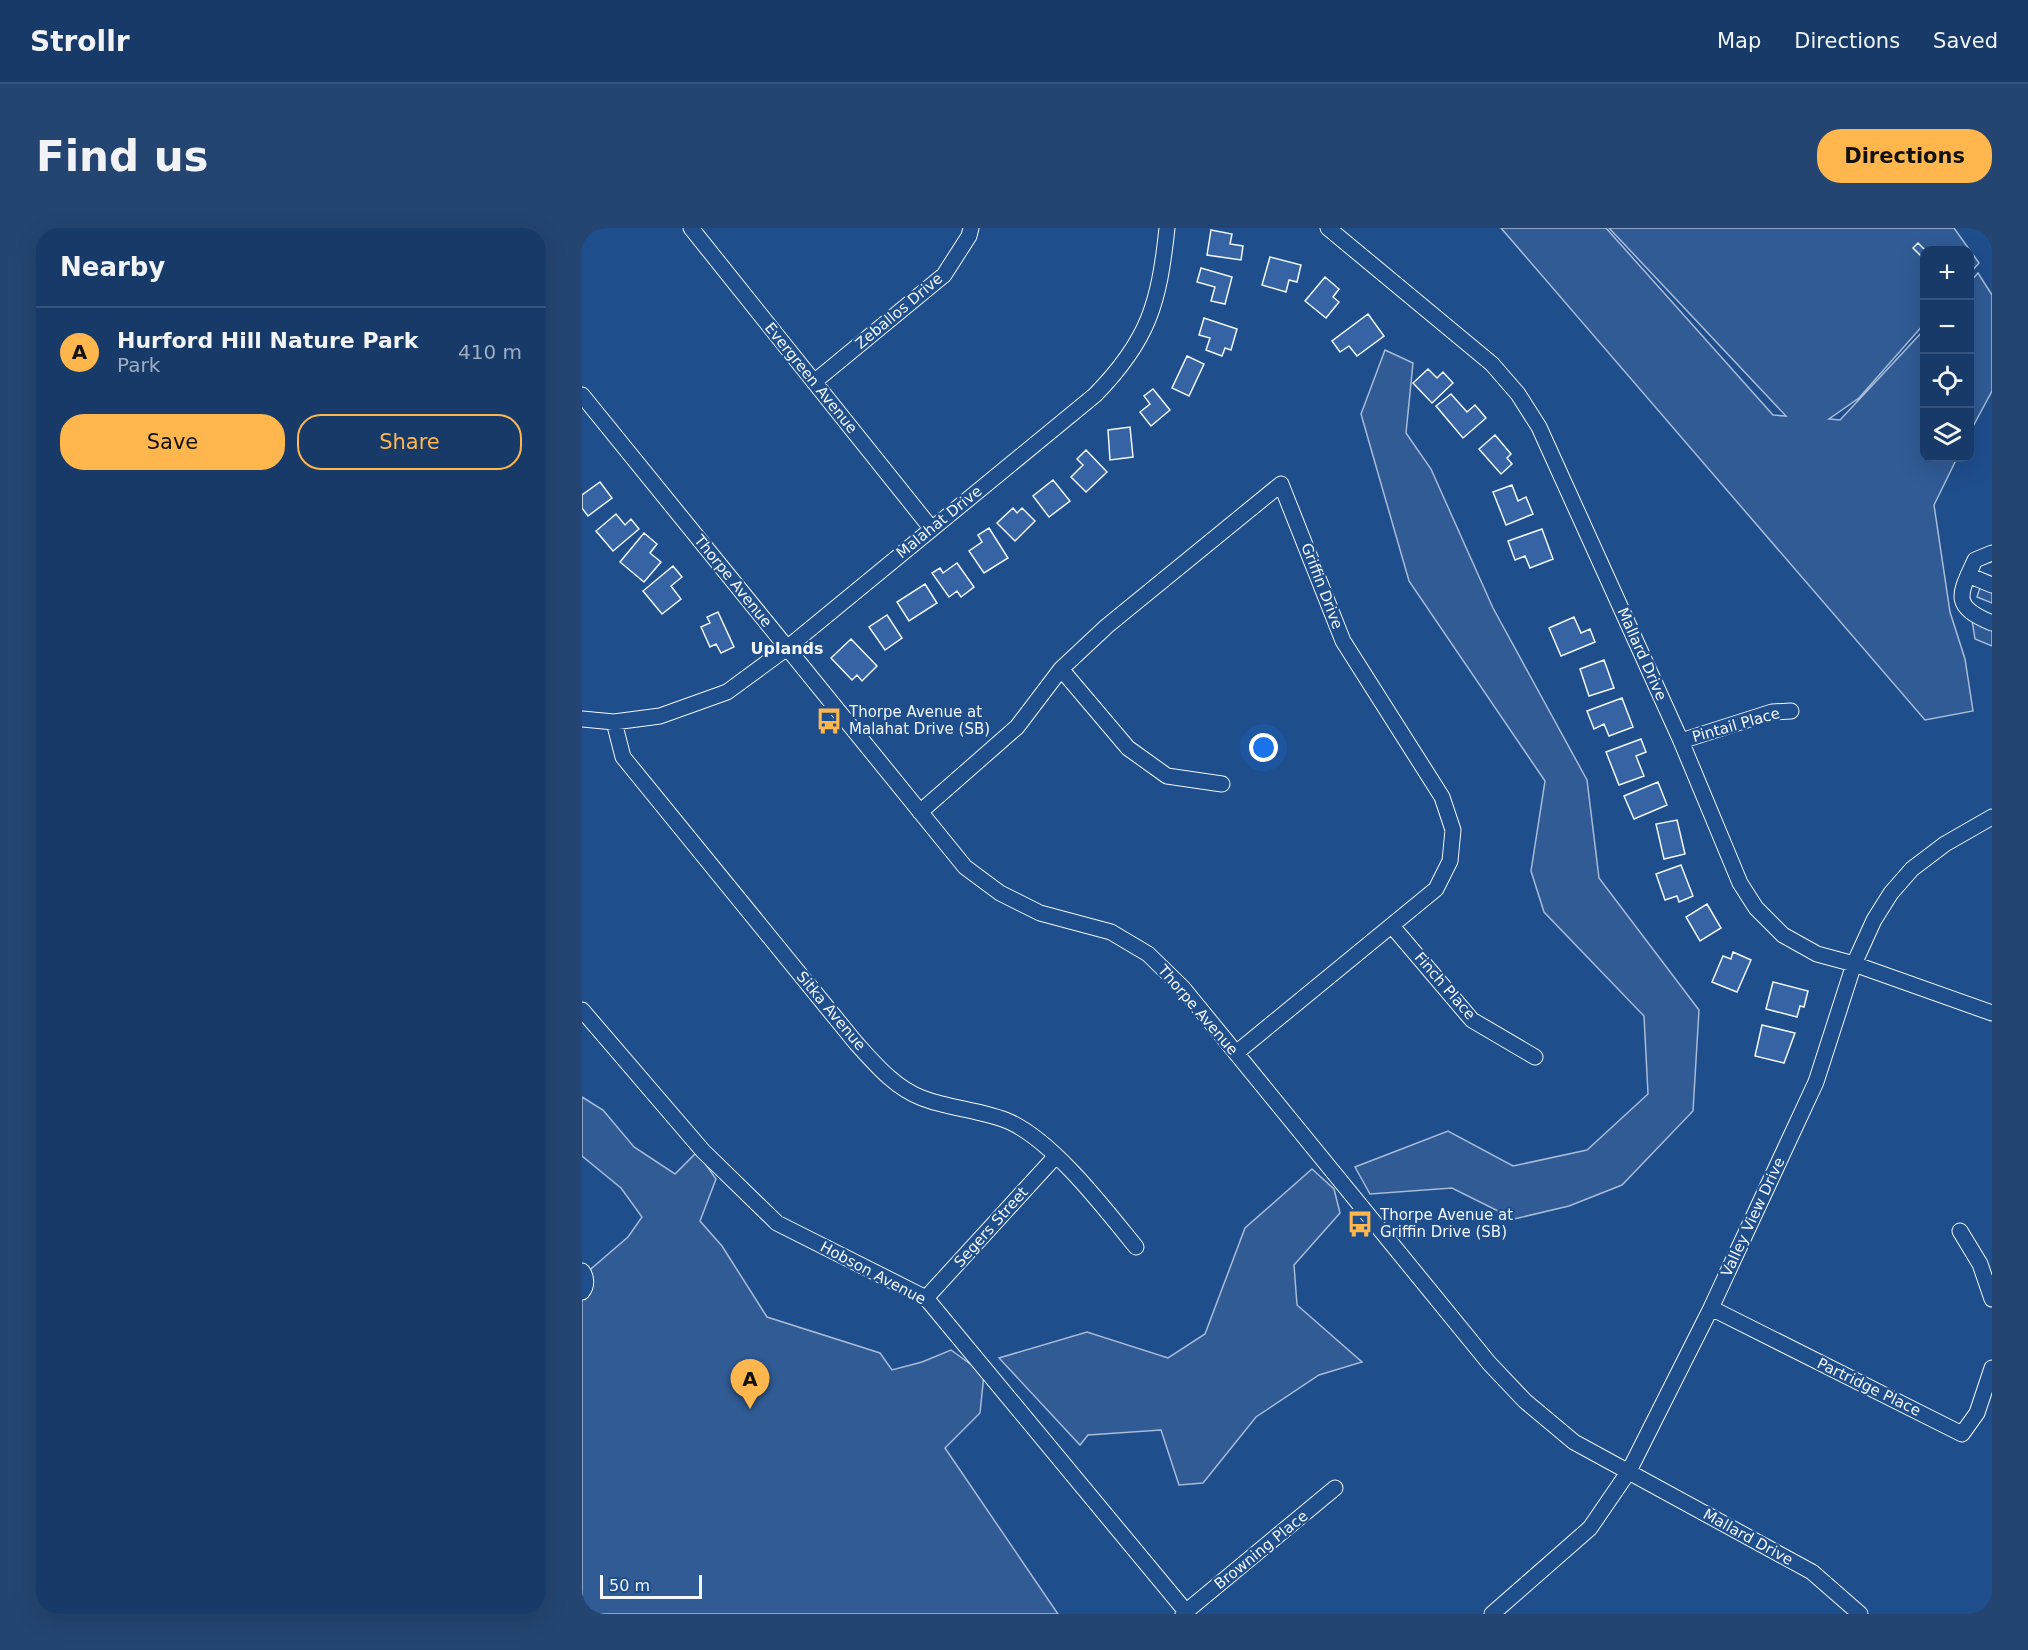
<!DOCTYPE html>
<html lang="en">
<head>
<meta charset="utf-8">
<style>
	:root { --surface:#173a69; --page:#244571; --text:#f1f3f6; --muted:#9eadc0; --line:#36547d; --accent:#ffb74d }
	body { margin:0; font-family:"DejaVu Sans",sans-serif; background:var(--page); color:var(--text) }
	.controls { position:absolute; right:18px; top:18px; display:grid; overflow:hidden; border-radius:12px; box-shadow:0 6px 24px #0002 }
	.controls button { width:54px; height:54px; display:grid; place-items:center; padding:0; border:0; border-bottom:2px solid var(--line); background:var(--surface); color:var(--text); font:30px sans-serif }
	.scale { position:absolute; left:18px; bottom:15px; width:102px; box-sizing:border-box; padding-left:6px; border:3px solid #f2f6ff; border-top:0; font-size:16px; line-height:21px; white-space:nowrap; color:#f2f6ff; -webkit-text-stroke:4px #1f4e8c; paint-order:stroke }
	.you { position:absolute; left:682px; top:520px; width:21px; height:21px; margin:-15px; border:4px solid #fff; border-radius:50%; background:#1a73e8; box-shadow:0 0 0 9px #1a73e833 }
	.badge { display:grid; place-items:center; width:39px; height:39px; border-radius:50%; background:var(--accent); color:#111; font-size:20px; font-weight:700 }
	.pin { position:absolute; translate:-50% -50px; filter:drop-shadow(0 2px 3px #0008) }
	.pin::after { content:''; position:absolute; top:32px; width:21px; height:18px; background:inherit; clip-path:polygon(0 0,100% 0,50% 100%) }
	.list { margin:0; padding:0; list-style:none }
	h2 { display:flex; justify-content:space-between; align-items:center; height:78px; margin:0; padding:0 24px; font-size:26px }
	h2 small { font-size:20px; font-weight:400; color:var(--muted) }
	.list li { display:grid; grid-template-columns:39px 1fr auto; gap:18px; align-items:center; box-sizing:border-box; height:90px; padding:0 24px; border-top:2px solid var(--line) }
	.list b { display:block; font-size:22px; white-space:nowrap }
	.list p { margin:0; font-size:20px; white-space:nowrap; color:var(--muted) }
	.list em { font-size:20px; font-style:normal; color:var(--muted) }
	.actions { display:flex; gap:12px; padding:18px 24px }
	.actions a { flex:1; padding:14px 0; border:2px solid var(--accent); border-radius:24px; text-align:center; font-size:21px; color:var(--accent) }
	.actions .main { background:var(--accent); color:#111 }
	.icon { flex:none; width:33px; height:33px; fill:none; stroke:currentColor; stroke-width:2; stroke-linecap:round; stroke-linejoin:round }
	.map { position:relative; flex:none; width:1410px; height:1386px; overflow:hidden; border-radius:24px }
	header { display:flex; align-items:center; gap:36px; box-sizing:border-box; height:84px; padding:0 30px; background:var(--surface); border-bottom:2px solid var(--line) }
	header strong { font-size:28px }
	nav { display:flex; gap:33px; margin-inline-start:auto; font-size:21px }
	.intro { display:flex; align-items:center; justify-content:space-between; box-sizing:border-box; height:144px; padding:0 36px }
	h1 { margin:0; font-size:42px }
	.button { padding:15px 27px; border-radius:24px; background:var(--accent); color:#111; font-size:21px; font-weight:700 }
	main { display:flex; gap:36px; padding:0 36px }
	aside { flex:1; background:var(--surface); border-radius:24px; box-shadow:0 6px 24px #0002 }
	.map>svg:first-child { display:block }
</style>
</head>
<body>
<header>
<strong>Strollr</strong>
<nav><a>Map</a><a>Directions</a><a>Saved</a></nav>
</header>
<div class="intro"><h1>Find us</h1><a class="button">Directions</a></div>
<main>
<aside>
<h2>Nearby<small></small></h2>
<ul class="list">
<li><span class="badge">A</span><div><b>Hurford Hill Nature Park</b><p>Park</p></div><em>410 m</em></li>
</ul>
<div class="actions"><a class="main">Save</a><a>Share</a></div>
</aside>
<div class="map">
<svg width="1410" height="1386" viewBox="0 0 1410 1386">
	<rect width="100%" height="100%" fill="#1f4e8c"/>
	<!-- built -->
	<path fill="#305b95" stroke="#a8bbd7" stroke-width="1.5" d="M919,0H1024L1191,187L1204,188L1027,0H1372L1397,35L1388,45V22H1342V96L1277,170L1247,191L1258,192L1342,102V230H1375L1352,277L1368,384L1383,431L1391,483L1343,492Z
		M1396,45L1410,67V163L1388,204V54Z
		M803,122L831,135L824,205L849,241L911,380L1005,552L1017,650L1117,782L1111,883L1040,957L987,978L932,991L870,960L788,966L773,939L866,903L931,938L1005,922L1066,866L1062,788L962,684L949,643L963,553L827,353L779,186Z
		M1400,353L1410,357V375L1395,369Z
		M1389,386L1410,395V418L1393,411Z
		M0,869L21,882L52,919L93,946L115,924L134,951L118,993L140,1018L185,1089L298,1125L310,1142L340,1134L369,1122L402,1146L398,1185L363,1220L476,1386H0V1064L3,1046L46,1009L60,989L39,960L0,928Z
		M730,941L752,961L758,985L712,1037L715,1077L780,1134L737,1147L674,1189L621,1255L597,1257L579,1202L506,1207L498,1217L417,1130L505,1104L586,1130L623,1106L663,1000Z"/>
	<!-- building -->
	<path fill="#3563a3" stroke="#f2f6ff" stroke-width="1.5" d="M629,2L650,6L648,16L661,18L659,32L625,27Z
		M1336,15L1343,22L1341,30L1331,20Z
		M688,29L719,37L715,54L707,52L704,64L680,57Z
		M619,40L650,49L643,76L629,73L633,59L615,54Z
		M743,49L757,61L751,69L757,74L744,90L723,73Z
		M786,86L802,108L775,128L767,118L758,124L750,113Z
		M622,90L655,101L649,122L643,120L640,128L624,122L628,110L617,107Z
		M605,128L622,136L607,168L590,160Z
		M846,141L855,150L861,144L871,155L850,175L831,155Z
		M571,161L588,182L569,198L558,184L568,176L562,168Z
		M869,166L885,184L893,177L904,190L881,210L854,178Z
		M548,199L551,229L528,232L526,202Z
		M913,207L929,226L925,230L930,236L919,246L897,221Z
		M504,222L525,244L504,264L489,249L501,237L495,231Z
		M471,252L488,273L467,289L451,268Z
		M18,254L30,270L6,288L0,280V267Z
		M930,257L936,273L944,269L951,286L924,297L911,264Z
		M431,280L435,285L440,280L453,293L433,313L415,295Z
		M34,286L43,297L49,291L57,301L31,323L14,303Z
		M407,300L426,330L402,345L387,323L400,314L396,307Z
		M960,301L971,331L948,340L943,328L933,332L926,313Z
		M62,305L75,316L68,325L79,334L62,354L38,334Z
		M375,335L392,359L379,369L375,363L367,369L350,345L358,340L361,345Z
		M91,338L100,349L89,358L99,371L80,386L61,363Z
		M343,356L355,375L327,393L315,374Z
		M136,384L152,419L139,425L134,416L128,419L119,399L128,395L125,389Z
		M305,387L320,410L303,422L287,399Z
		M992,389L999,405L1008,401L1013,414L979,428L967,400Z
		M269,411L295,438L280,453L275,447L270,452L249,430Z
		M1022,432L1032,460L1007,468L998,441Z
		M1040,470L1051,499L1027,508L1022,496L1012,501L1005,483Z
		M1059,511L1064,524L1054,528L1062,548L1037,557L1024,524Z
		M1076,554L1085,577L1052,591L1042,568Z
		M1095,592L1103,626L1082,631L1074,596Z
		M1099,637L1111,668L1097,674L1095,668L1083,672L1074,646Z
		M1125,676L1139,700L1118,713L1104,689Z
		M1151,724L1169,732L1155,764L1130,754L1141,728L1149,731Z
		M1191,754L1226,763L1222,779L1218,778L1215,789L1184,781Z
		M1180,797L1213,805L1202,835L1173,828Z"/>
	<g fill="none" stroke-linecap="round" stroke-linejoin="round">
		<!-- minor casing -->
		<g stroke="#f2f6ff" stroke-width="17">
			<path id="minor" d="M109,0L349,300
				M746,0L910,136L936,166L957,199L1099,513L1158,655L1174,680L1201,707L1235,726L1272,736L1410,785
				M232,154L362,47L387,8L389,0
				M0,167L383,639L418,665L458,685L529,704L566,726L601,760L907,1135L943,1173L992,1214L1230,1344L1278,1386
				M1410,325L1393,332C1377,367 1369,378 1410,395
				M1386,347L1410,357
				M479,441L546,520L585,548L640,556
				M0,491L32,494L78,488L145,464L205,420L513,167C567,112 577,75 585,0
				M32,494L41,529L274,815C293,836 313,860 340,870C368,881 401,882 428,894C473,915 523,981 554,1019
				M1099,513L1190,484L1209,483
				M338,584L435,499L479,441L525,398L699,256L761,413L860,569L871,602L868,633L854,661L654,825
				M810,698L890,792L953,829
				M0,782L121,923L195,995L344,1070L606,1386
				M1378,1003L1398,1036L1410,1071
				M0,1043C5,1049 5,1058 0,1064
				M344,1070L473,929
				M1129,1080L1380,1206L1395,1185L1410,1140
				M601,1386L753,1260
				M910,1386L1008,1300L1047,1243L1129,1080L1234,854L1272,736L1292,692L1309,665L1330,641L1363,616L1410,589"/>
		</g>
		<!-- minor -->
		<use href="#minor" stroke="#1f4e8c" stroke-width="15"/>
	</g>
	<!-- icons -->
	<defs>
		<g id="bus-bare" transform="scale(2.07)"><path d="M-5-6H5V4H4V6H2V4H-2V6H-4V4H-5ZM-3.5-4V0h7V-4ZM-3.5 1.2v1.5H-2V1.2ZM2 1.2v1.5H3.5V1.2Z" fill="#ffb74d" stroke="#1f4e8c" stroke-width="2.5" paint-order="stroke"/></g>
	</defs>
	<g fill-rule="evenodd">
		<use href="#bus-bare" x="247" y="493"/>
		<use href="#bus-bare" x="778" y="996"/>
	</g>
	<g text-anchor="middle" dominant-baseline="central" stroke-width="4.5" stroke-linejoin="round" paint-order="stroke">
		<!-- street labels -->
		<g font-size="15" fill="#f2f6ff" stroke="#1f4e8c">
			<text transform="translate(317 83) rotate(-40)">Zeballos Drive</text>
			<text transform="translate(229 150) rotate(51)">Evergreen Avenue</text>
			<text transform="translate(357 294) rotate(-39)">Malahat Drive</text>
			<text transform="translate(151 353) rotate(51)">Thorpe Avenue</text>
			<text transform="translate(740 358) rotate(69)">Griffin Drive</text>
			<text transform="translate(1060 426) rotate(66)">Mallard Drive</text>
			<text transform="translate(1154 497) rotate(-16)">Pintail Place</text>
			<text transform="translate(863 758) rotate(49)">Finch Place</text>
			<text transform="translate(616 782) rotate(49)">Thorpe Avenue</text>
			<text transform="translate(249 783) rotate(50)">Sitka Avenue</text>
			<text transform="translate(1171 989) rotate(-65)">Valley View Drive</text>
			<text transform="translate(409 999) rotate(-48)">Segers Street</text>
			<text transform="translate(291 1045) rotate(28)">Hobson Avenue</text>
			<text transform="translate(1287 1159) rotate(26)">Partridge Place</text>
			<text transform="translate(1166 1309) rotate(29)">Mallard Drive</text>
			<text transform="translate(679 1322) rotate(-39)">Browning Place</text>
		</g>
		<!-- poi labels -->
		<g font-size="15" fill="#f2f6ff" stroke="#1f4e8c" text-anchor="start">
			<text x="267" y="484">Thorpe Avenue at<tspan x="267" dy="17">Malahat Drive (SB)</tspan></text>
			<text x="798" y="987">Thorpe Avenue at<tspan x="798" dy="17">Griffin Drive (SB)</tspan></text>
		</g>
		<!-- neighbourhood labels -->
		<g font-size="16" font-weight="bold" fill="#f2f6ff" stroke="#1f4e8c">
			<text x="205" y="420">Uplands</text>
		</g>
	</g>
</svg>
<div class="controls">
<button>+</button>
<button>−</button>
<button><svg class="icon" aria-label="locate" viewBox="0 0 24 24"><circle cx="12" cy="12" r="6"/><path d="M12 2v4M12 18v4M2 12h4M18 12h4"/></svg></button>
<button><svg class="icon" aria-label="layers" viewBox="0 0 24 24"><path d="M12 4l9 5-9 5-9-5zM3 14l9 5 9-5"/></svg></button>
</div>
<div class="scale">50 m</div>
<div class="you"></div>
<div class="pin badge" style="left:168px;top:1181px">A</div>
</div>
</main>
</body>
</html>
